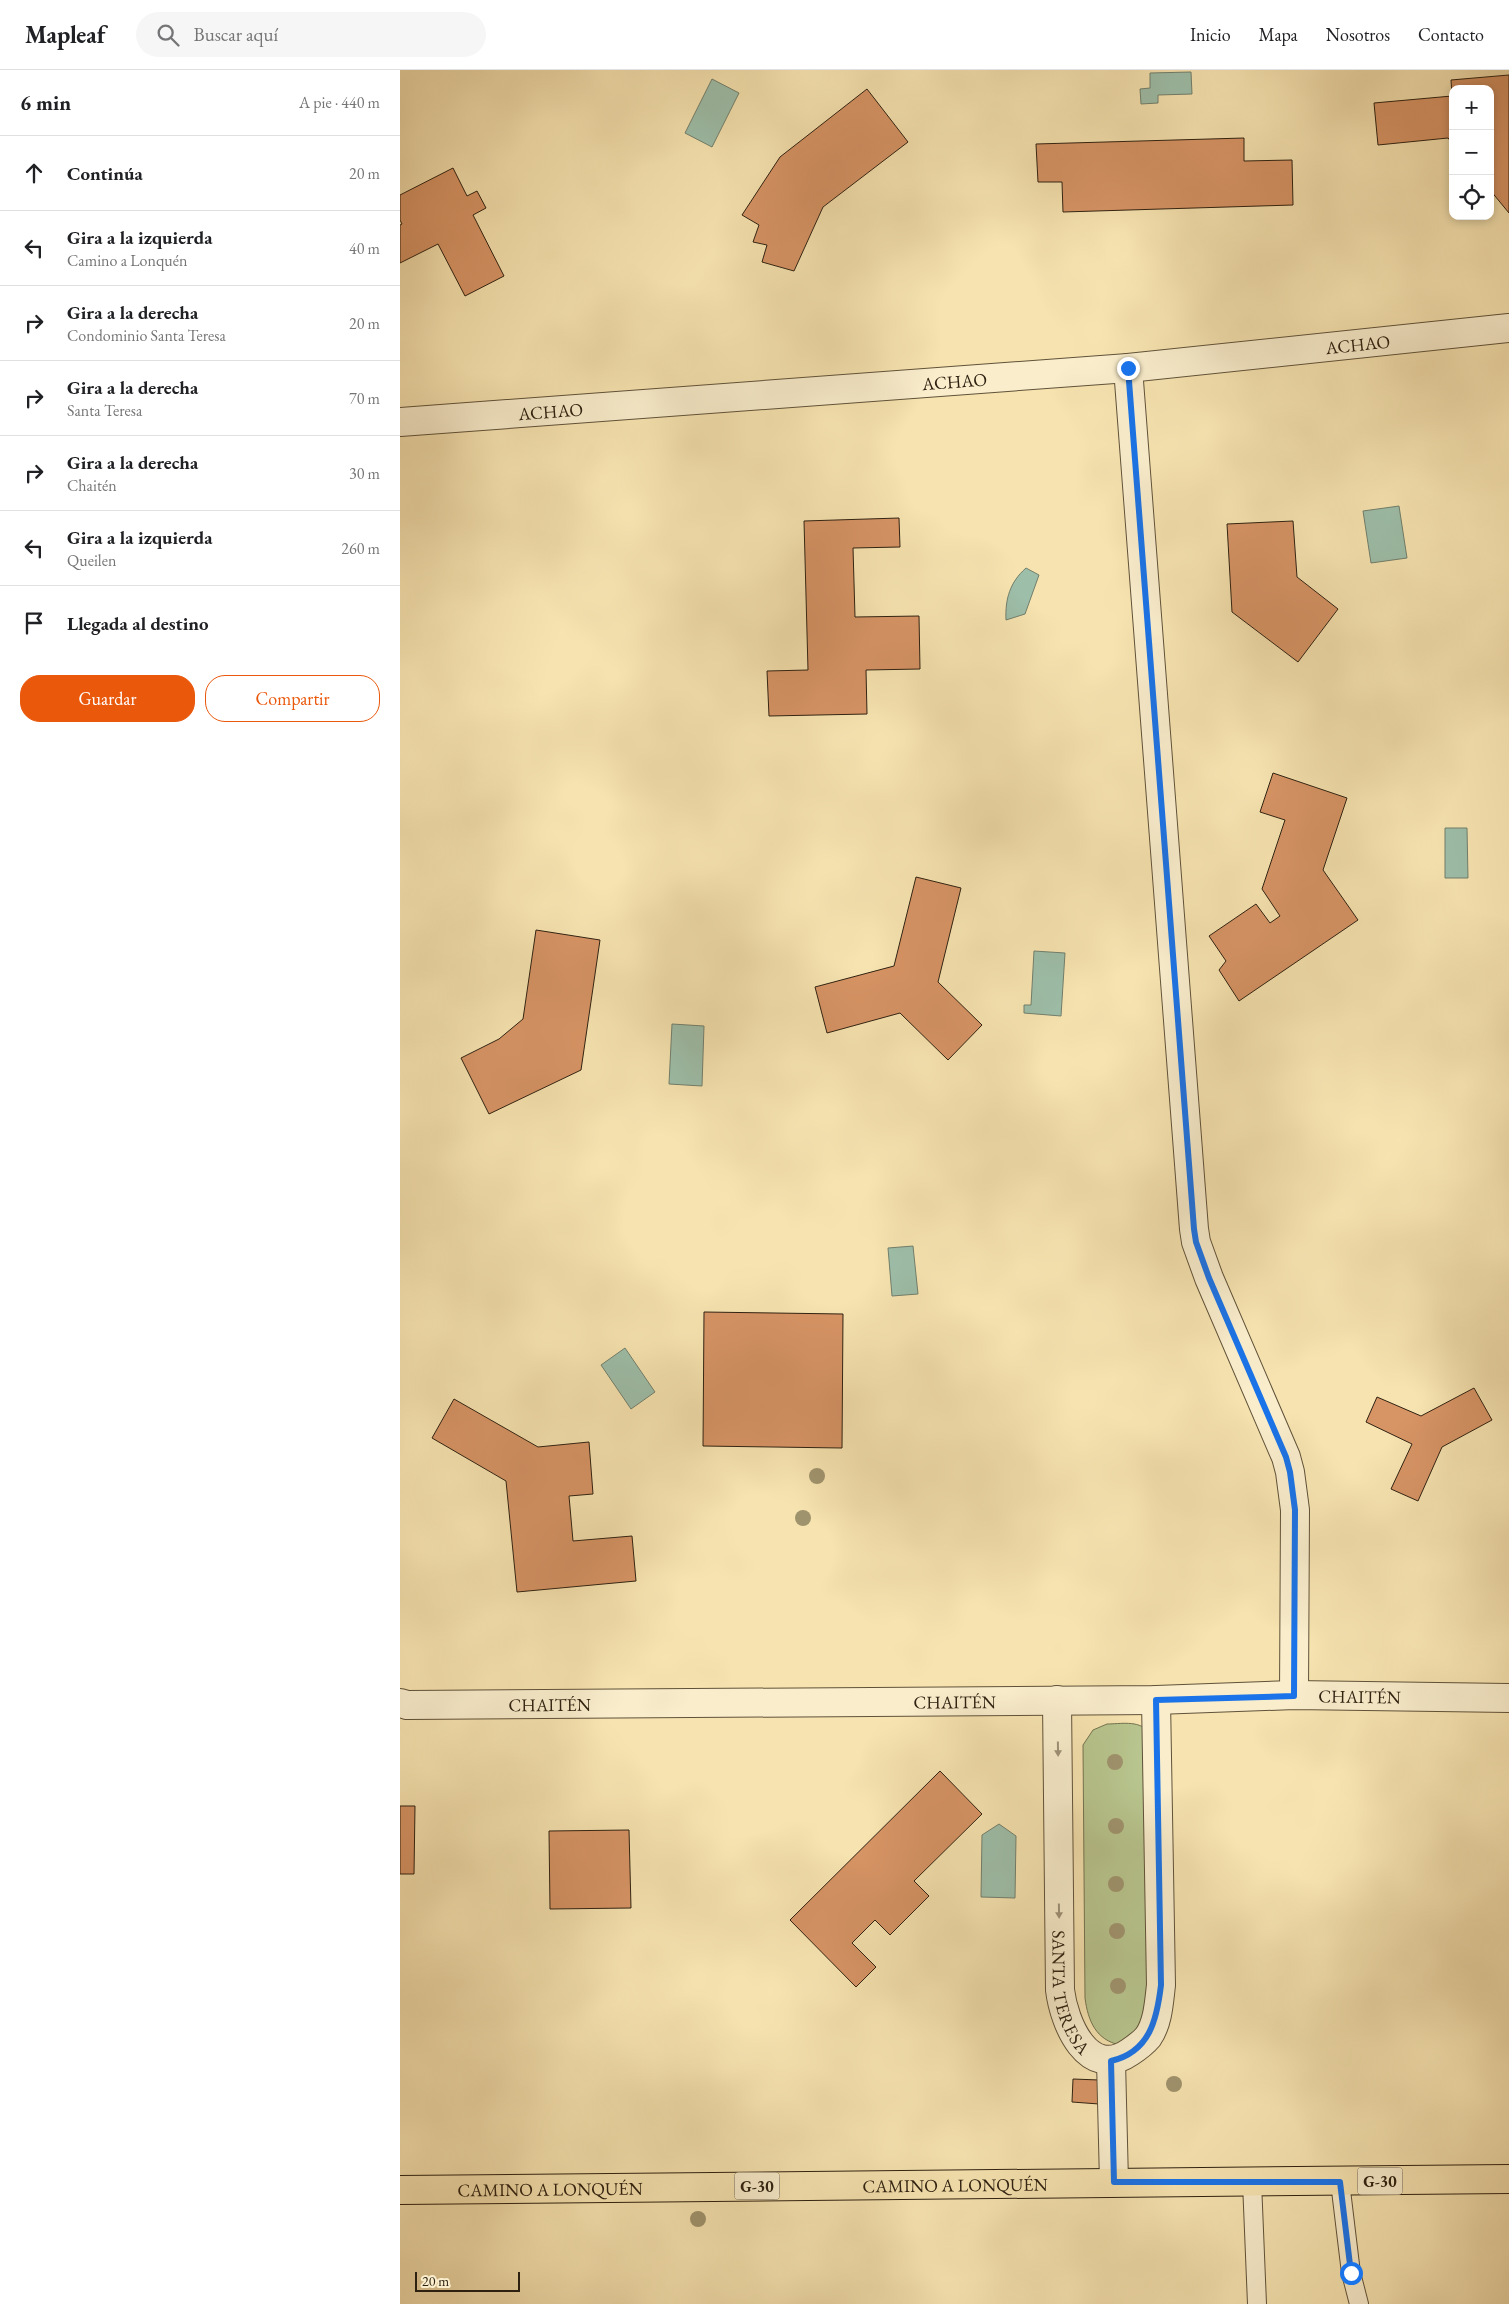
<!DOCTYPE html>
<html lang="es">
<head>
<meta charset="utf-8">
<style>
	:root { --surface:#fff; --page:#f6f6f6; --text:#202124; --muted:#757577; --line:#e0e0e0; --accent:#ea580c }
	body { margin:0; font-family:"EB Garamond",serif; background:var(--page); color:var(--text) }
	.controls { position:absolute; right:15px; top:15px; display:grid; overflow:hidden; border-radius:10px; box-shadow:0 2px 8px #0003 }
	.controls button { width:45px; height:45px; display:grid; place-items:center; padding:0; border:0; border-bottom:1px solid var(--line); background:var(--surface); color:var(--text); font:25px sans-serif }
	.scale { position:absolute; left:15px; bottom:12px; width:105px; box-sizing:border-box; padding-left:5px; border:2px solid #2e2111; border-top:0; font-size:14px; line-height:18px; white-space:nowrap; color:#2e2111; -webkit-text-stroke:4px #f9edcc; paint-order:stroke }
	.stop { position:absolute; width:15px; height:15px; margin:-11px; border:4px solid #1a73e8; border-radius:50%; background:#fff }
	.stop.end { background:#1a73e8; border-color:#fff; box-shadow:0 1px 5px #0008 }
	.list { margin:0; padding:0; list-style:none }
	h2 { display:flex; justify-content:space-between; align-items:center; height:65px; margin:0; padding:0 20px; font-size:21px }
	h2 small { font-size:16px; font-weight:400; color:var(--muted) }
	.list li { display:grid; grid-template-columns:32px 1fr auto; gap:15px; align-items:center; box-sizing:border-box; height:75px; padding:0 20px; border-top:1px solid var(--line) }
	.list b { display:block; font-size:19px; white-space:nowrap }
	.list p { margin:0; font-size:16px; white-space:nowrap; color:var(--muted) }
	.list em { font-size:16px; font-style:normal; color:var(--muted) }
	.actions { display:flex; gap:10px; padding:15px 20px }
	.actions a { flex:1; padding:11px 0; border:1px solid var(--accent); border-radius:20px; text-align:center; font-size:18px; color:var(--accent) }
	.actions .main { background:var(--accent); color:#fff }
	.icon { flex:none; width:28px; height:28px; fill:none; stroke:currentColor; stroke-width:2; stroke-linecap:round; stroke-linejoin:round }
	.map { position:relative; flex:none; width:1109px; height:2234px; overflow:hidden }
	header { display:flex; align-items:center; gap:30px; box-sizing:border-box; height:70px; padding:0 25px; background:var(--surface); border-bottom:1px solid var(--line) }
	header strong { font-size:24px }
	nav { display:flex; gap:28px; margin-inline-start:auto; font-size:18px }
	.search { width:350px; height:45px; background:var(--page); display:flex; align-items:center; gap:12px; box-sizing:border-box; padding:0 18px; border-radius:28px; color:var(--muted); font-size:19px }
	main { display:flex }
	aside { flex:1; background:var(--surface) }
	.map>svg:first-child { display:block }
</style>
</head>
<body>
<header>
<strong>Mapleaf</strong>
<div class="search"><svg class="icon" aria-label="search" viewBox="0 0 24 24"><circle cx="10" cy="10" r="6"/><path d="M15 15l6 6"/></svg>Buscar aquí</div>
<nav><a>Inicio</a><a>Mapa</a><a>Nosotros</a><a>Contacto</a></nav>
</header>
<main>
<aside>
<h2>6 min<small>A pie · 440 m</small></h2>
<ul class="list">
<li><svg class="icon" aria-label="ahead" viewBox="0 0 24 24"><path d="M12 20V5M6 11l6-6 6 6"/></svg><div><b>Continúa</b></div><em>20 m</em></li>
<li><svg class="icon" aria-label="left" viewBox="0 0 24 24"><path d="M17 20v-9H6M10 6l-5 5 5 5"/></svg><div><b>Gira a la izquierda</b><p>Camino a Lonquén</p></div><em>40 m</em></li>
<li><svg class="icon" aria-label="right" viewBox="0 0 24 24"><path d="M7 20v-9h11M14 6l5 5-5 5"/></svg><div><b>Gira a la derecha</b><p>Condominio Santa Teresa</p></div><em>20 m</em></li>
<li><svg class="icon" aria-label="right" viewBox="0 0 24 24"><path d="M7 20v-9h11M14 6l5 5-5 5"/></svg><div><b>Gira a la derecha</b><p>Santa Teresa</p></div><em>70 m</em></li>
<li><svg class="icon" aria-label="right" viewBox="0 0 24 24"><path d="M7 20v-9h11M14 6l5 5-5 5"/></svg><div><b>Gira a la derecha</b><p>Chaitén</p></div><em>30 m</em></li>
<li><svg class="icon" aria-label="left" viewBox="0 0 24 24"><path d="M17 20v-9H6M10 6l-5 5 5 5"/></svg><div><b>Gira a la izquierda</b><p>Queilen</p></div><em>260 m</em></li>
<li><svg class="icon" aria-label="arrive" viewBox="0 0 24 24"><path d="M6 21V4h12l-3 4 3 4H6"/></svg><div><b>Llegada al destino</b></div></li>
</ul>
<div class="actions"><a class="main">Guardar</a><a>Compartir</a></div>
</aside>
<div class="map">
<svg width="1109" height="2234" viewBox="0 0 1109 2234">
	<rect width="100%" height="100%" fill="#f6e3b0"/>
	<filter id="stains"><feTurbulence type="fractalNoise" baseFrequency=".004" numOctaves="4"/><feColorMatrix values="0 0 0 0 .2 0 0 0 0 .09 0 0 0 0 .02 0 0 0 .5 -.17"/></filter>
	<radialGradient id="worn" r=".72"><stop offset=".6" stop-color="#630" stop-opacity="0"/><stop offset="1" stop-color="#630" stop-opacity=".3"/></radialGradient>
	<!-- green -->
	<path fill="#b8c58e" stroke="#737350" d="M707,1654C720,1654 738,1650 748,1661V1955L720,1975C696,1970 688,1951 685,1928L683,1675L693,1660Z"/>
	<!-- water -->
	<path fill="#9dbea9" stroke="#717f6c" d="M791,2L792,24L758,25V33L741,34L740,19L750,18V3Z
		M312,9L339,23L312,77L285,63Z
		M999,436L1007,488L971,493L963,441Z
		M626,498L639,505L625,544L606,550C605,529 610,512 626,498Z
		M1045,758H1067L1068,808H1045Z
		M634,881L665,883L661,946L624,943V935H631Z
		M272,954L304,956L302,1016L269,1014Z
		M513,1176L518,1224L492,1226L488,1178Z
		M225,1278L255,1322L231,1339L201,1295Z
		M599,1754L616,1766L615,1828L581,1827L582,1765Z"/>
	<!-- building -->
	<path fill="#d79465" stroke="#2e2111" d="M1109,5V143L1090,120V19H1053V74L1048,68L978,75L974,33L1052,26L1051,10Z
		M467,19L508,72L423,137L394,201L362,192L367,175L353,172L359,155L342,145L380,87Z
		M844,68V91L892,90L893,135L663,142L662,112H638L636,74Z
		M53,98L67,126L77,121L86,138L73,145L104,206L65,226L38,174L0,193V155L2,154L0,150V125Z
		M499,448L500,477L453,478L455,547L519,546L520,599L466,600L467,644L369,646L367,601L408,600L404,451Z
		M893,451L897,507L938,539L898,592L832,542L827,454Z
		M873,703L947,728L923,800L958,850L839,931L819,900L826,891L809,866L856,834L870,853L880,846L862,819L885,750L860,742Z
		M516,807L561,818L538,912L582,955L548,990L500,943L427,963L415,917L494,896Z
		M136,860L200,870L181,1000L89,1044L61,988L99,969L123,949Z
		M304,1242L443,1244L442,1378L303,1376Z
		M1074,1318L1092,1350L1042,1377L1018,1431L991,1419L1012,1374L966,1352L977,1327L1021,1346Z
		M54,1329L138,1377L189,1372L193,1424L169,1426L173,1471L232,1466L236,1511L117,1522L106,1411L32,1368Z
		M540,1701L582,1744L514,1811L529,1826L490,1865L475,1850L452,1873L476,1897L456,1917L390,1850Z
		M0,1736H15L14,1804H0Z
		M229,1760L231,1838L150,1839L149,1761Z
		M673,2009L699,2010V2034L672,2032Z"/>
	<g fill="none" stroke-linecap="round" stroke-linejoin="round">
		<!-- service casing -->
		<g stroke="#605239" stroke-width="20">
			<path id="service" d="M852,2112L857,2234
				M940,2112L951,2203L959,2234"/>
		</g>
		<!-- minor casing -->
		<g stroke="#605239" stroke-width="30">
			<g id="minor">
				<path d="M728,298L794,1159L796,1172L809,1208L886,1387L890,1402L895,1440L894,1625"/>
				<path id="s1" d="M0,352L728,298L1109,258"/>
				<path id="s2" d="M657,1630L660,1920C664,1953 688,2011 730,1982C736,1978 743,1973 748,1967C758,1953 759,1932 761,1915L756,1630"/>
				<path id="s3" d="M0,1633L7,1635L756,1630L894,1625L1109,1628"/>
				<path d="M711,1991L714,2112"/>
			</g>
		</g>
		<!-- primary casing -->
		<g stroke="#2e2111" stroke-width="30">
			<g id="primary">
				<path id="s4" d="M0,2120L1109,2109"/>
			</g>
		</g>
		<!-- service -->
		<use href="#service" stroke="#f9edcc" stroke-width="18"/>
		<!-- minor -->
		<use href="#minor" stroke="#f9edcc" stroke-width="28"/>
		<!-- primary -->
		<use href="#primary" stroke="#f6e3b0" stroke-width="28"/>
	</g>
	<!-- trees -->
	<g fill="#9f936d">
		<circle cx="417" cy="1406" r="8"/>
		<circle cx="403" cy="1448" r="8"/>
		<circle cx="715" cy="1692" r="8"/>
		<circle cx="716" cy="1756" r="8"/>
		<circle cx="716" cy="1814" r="8"/>
		<circle cx="717" cy="1861" r="8"/>
		<circle cx="718" cy="1916" r="8"/>
		<circle cx="774" cy="2014" r="8"/>
		<circle cx="298" cy="2149" r="8"/>
	</g>
	<!-- one-way arrows -->
	<defs><path id="oneway-solid" d="M-6-.8H1V-3.2L6.5 0L1 3.2V.8H-6Z" transform="scale(1.25)"/></defs>
	<g fill="#9e9178">
		<use href="#oneway-solid" transform="translate(658 1679) rotate(89)"/>
		<use href="#oneway-solid" transform="translate(659 1841) rotate(89)"/>
	</g>
	<g fill="none" stroke-linecap="round" stroke-linejoin="round">
		<!-- route -->
		<path stroke="#1a73e8" stroke-width="6" d="M728,298L794,1159L796,1172L809,1208L886,1387L890,1402L895,1440L894,1626L756,1630L761,1915C757,1949 750,1982 711,1991L714,2112H940L951,2203"/>
	</g>
	<g text-anchor="middle" dominant-baseline="central" stroke-width="4.5" stroke-linejoin="round" paint-order="stroke">
		<!-- shield labels -->
		<g fill="#f9edcc" stroke="#6b5e49" stroke-width="1">
			<rect x="957.5" y="2097.5" width="45" height="27" rx="4"/>
			<rect x="334.5" y="2102.5" width="45" height="27" rx="4"/>
		</g>
		<g font-size="16" font-weight="bold" fill="#2e2111">
			<text x="980" y="2111">G-30</text>
			<text x="357" y="2116">G-30</text>
		</g>
		<!-- street labels -->
		<g font-size="18" fill="#2e2111" stroke="#f9edcc">
			<text stroke="none"><textPath href="#s1" startOffset="961">ACHAO</textPath></text>
			<text stroke="none"><textPath href="#s1" startOffset="556">ACHAO</textPath></text>
			<text stroke="none"><textPath href="#s1" startOffset="151">ACHAO</textPath></text>
			<text stroke="none"><textPath href="#s3" startOffset="960">CHAITÉN</textPath></text>
			<text stroke="none"><textPath href="#s3" startOffset="555">CHAITÉN</textPath></text>
			<text stroke="none"><textPath href="#s3" startOffset="150">CHAITÉN</textPath></text>
			<text stroke="none"><textPath href="#s2" startOffset="294">SANTA TERESA</textPath></text>
			<text stroke="none"><textPath href="#s4" startOffset="555">CAMINO A LONQUÉN</textPath></text>
			<text stroke="none"><textPath href="#s4" startOffset="150">CAMINO A LONQUÉN</textPath></text>
		</g>
	</g>
	<rect width="100%" height="100%" filter="url(#stains)"/>
	<rect width="100%" height="100%" fill="url(#worn)"/>
</svg>
<div class="controls">
<button>+</button>
<button>−</button>
<button><svg class="icon" aria-label="locate" viewBox="0 0 24 24"><circle cx="12" cy="12" r="6"/><path d="M12 2v4M12 18v4M2 12h4M18 12h4"/></svg></button>
</div>
<div class="scale">20 m</div>
<div class="stop" style="left:951px;top:2203px"></div>
<div class="stop end" style="left:728px;top:298px"></div>
</div>
</main>
</body>
</html>
